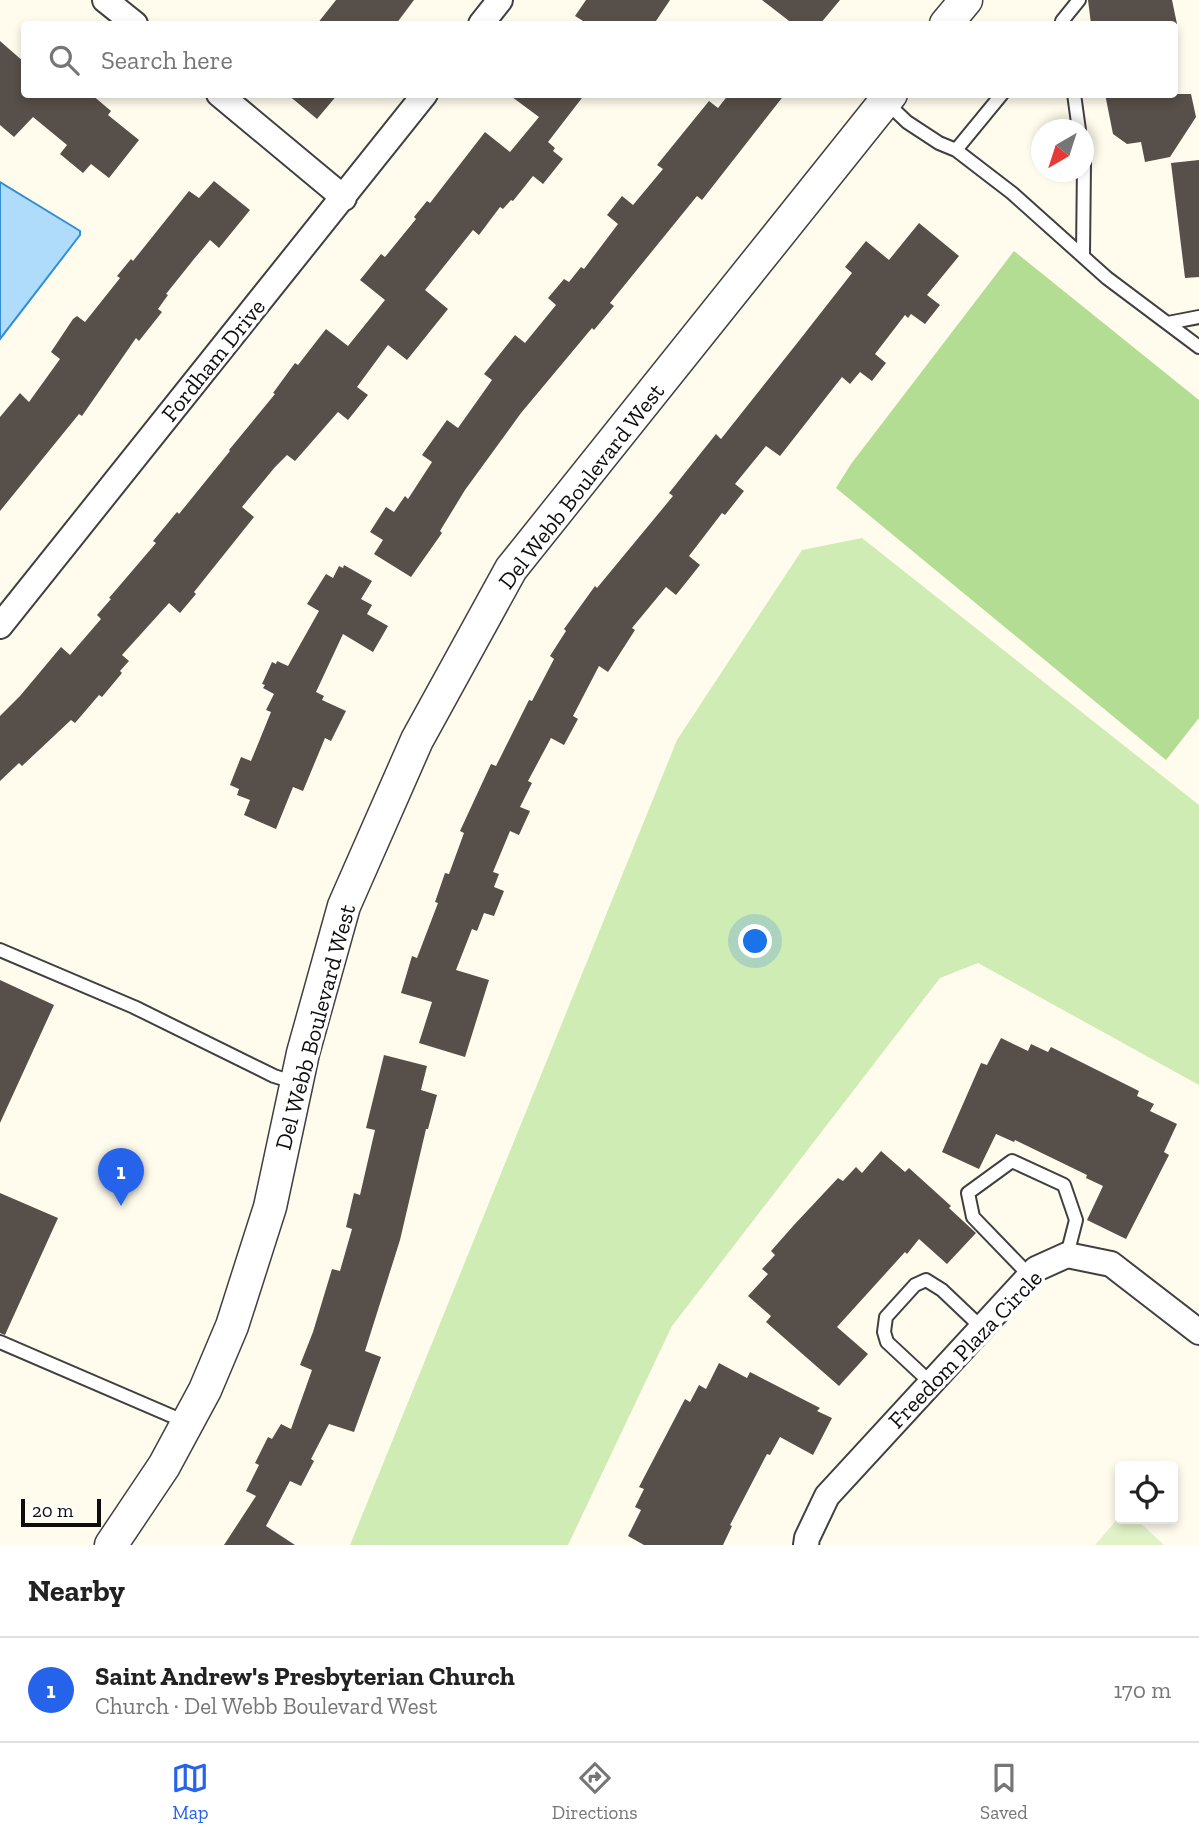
<!DOCTYPE html>
<html lang="en">
<head>
<meta charset="utf-8">
<style>
	:root { --surface:#fff; --page:#f2f2f2; --text:#222; --muted:#767676; --line:#e0e0e0; --accent:#2563eb }
	body { margin:0; font-family:"Zilla Slab",serif; background:var(--page); color:var(--text) }
	.controls { position:absolute; right:21px; bottom:21px; display:grid; overflow:hidden; border-radius:7px; box-shadow:0 4px 10px #0003 }
	.controls button { width:63px; height:63px; display:grid; place-items:center; padding:0; border:0; border-bottom:2px solid var(--line); background:var(--surface); color:var(--text); font:35px sans-serif }
	.compass { position:absolute; left:1031px; top:119px; width:63px; height:63px; border-radius:50%; background:var(--surface); box-shadow:0 4px 10px #0003; rotate:219deg }
	.scale { position:absolute; left:21px; bottom:18px; width:80px; box-sizing:border-box; padding-left:7px; border:4px solid #0d0d0d; border-top:0; font-size:19px; line-height:24px; white-space:nowrap; color:#0d0d0d; -webkit-text-stroke:5px #fff; paint-order:stroke }
	.you { position:absolute; left:756px; top:942px; width:24px; height:24px; margin:-18px; border:5px solid #fff; border-radius:50%; background:#1a73e8; box-shadow:0 0 0 10px #1a73e833 }
	.badge { display:grid; place-items:center; width:46px; height:46px; border-radius:50%; background:var(--accent); color:#fff; font-size:23px; font-weight:700 }
	.pin { position:absolute; translate:-50% -58px; filter:drop-shadow(0 2px 4px #0008) }
	.pin::after { content:''; position:absolute; top:37px; width:24px; height:21px; background:inherit; clip-path:polygon(0 0,100% 0,50% 100%) }
	.list { margin:0; padding:0; list-style:none }
	h2 { display:flex; justify-content:space-between; align-items:center; height:91px; margin:0; padding:0 28px; font-size:30px }
	h2 small { font-size:23px; font-weight:400; color:var(--muted) }
	.list li { display:grid; grid-template-columns:46px 1fr auto; gap:21px; align-items:center; box-sizing:border-box; height:105px; padding:0 28px; border-top:2px solid var(--line) }
	.list b { display:block; font-size:26px; white-space:nowrap }
	.list p { margin:0; font-size:23px; white-space:nowrap; color:var(--muted) }
	.list em { font-size:23px; font-style:normal; color:var(--muted) }
	.icon { flex:none; width:38px; height:38px; fill:none; stroke:currentColor; stroke-width:2; stroke-linecap:round; stroke-linejoin:round }
	.map { position:relative; flex:none; width:1199px; height:1545px; overflow:hidden }
	.search { position:absolute; background:var(--surface); box-shadow:0 4px 10px #0003; left:21px; right:21px; top:21px; height:77px; display:flex; align-items:center; gap:18px; box-sizing:border-box; padding:0 24px; border-radius:7px; color:var(--muted); font-size:26px }
	.sheet { height:196px; background:var(--surface) }
	nav { display:flex; justify-content:space-around; align-items:center; box-sizing:border-box; height:98px; border-top:2px solid var(--line); background:var(--surface); font-size:19px; color:var(--muted) }
	nav a { display:grid; justify-items:center; gap:4px }
	nav .on { color:var(--accent) }
	.map>svg:first-child { display:block }
</style>
</head>
<body>
<div class="map">
<svg width="1199" height="1545" viewBox="0 0 1199 1545">
	<rect width="100%" height="100%" fill="#fffcee"/>
	<!-- green -->
	<path fill="#d0ecb5" d="M862,538L1199,805V1085L978,963L940,978L672,1326L568,1545H350L677,740L802,550Z"/>
	<!-- forest -->
	<path fill="#b3dd93" d="M1014,251L1199,400V718L1166,760L836,488L851,464Z"/>
	<!-- pitch -->
	<path fill="#e2f2c7" d="M1120,1516V1519H1136L1164,1545H1095Z"/>
	<!-- water -->
	<path fill="#afdcfa" stroke="#328fd5" stroke-width="2" d="M0,182L72,226L80,231V235L0,339Z"/>
	<!-- building -->
	<path fill="#574f49" d="M336,0H414L396,24H317Z
		M586,0H670L654,24H588L575,16Z
		M762,0H840L820,24H793Z
		M1088,0H1172L1177,24H1091Z
		M0,41L24,62V94H91L111,111L108,115L139,140L109,178L91,164L83,173L60,154L67,145L33,117L14,137L0,125Z
		M287,94H338L317,119Z
		M508,94H585L548,142L555,148L553,151L563,159L543,184L533,176L513,201L511,200L503,209L500,207L479,235L473,230L425,290L448,309L407,360L388,345L357,387L368,395L348,420L338,412L295,461L287,455L275,467L242,507L254,517L194,592L196,594L180,613L169,603L122,655L129,661L120,671L122,673L102,697L99,695L75,723L71,720L22,766L19,763L0,781V716L20,696L61,647L70,655L101,619L97,615L111,599L109,598L156,543L153,541L177,512L179,514L230,451L229,450L275,394L273,393L295,363L298,365L326,329L348,346L385,300L360,280L381,254L385,257L416,219L414,217L427,201L430,203L485,132L510,152L539,117Z
		M729,94H785L702,200L697,196L610,303L614,306L594,330L592,328L521,413L465,490L440,531L442,533L411,577L374,554L383,540L370,532L386,507L394,512L405,496L408,499L432,462L422,455L447,420L458,428L492,380L484,374L515,335L525,343L556,305L548,298L564,279L569,282L581,267L584,269L618,224L607,215L622,196L633,205L663,169L657,165L709,101L718,108Z
		M1105,94H1191L1196,117L1170,157L1145,162L1141,142L1127,144L1113,134Z
		M1199,160V277L1185,278L1171,163Z
		M214,181L250,210L219,248L210,240L194,259L166,294L168,295L158,309L162,312L139,341L136,338L82,416L79,414L0,511V417L20,393L29,402L60,359L51,352L73,319L77,316L85,322L120,278L117,276L131,259L133,261L189,191L199,198Z
		M919,223L959,256L927,295L940,305L925,324L911,314L908,318L905,315L875,354L886,363L872,381L860,372L850,384L842,377L780,456L766,446L735,484L744,491L725,515L722,513L689,556L700,565L676,595L666,587L632,628L635,630L608,672L599,666L573,716L578,719L564,745L551,738L528,781L532,783L520,807L530,811L519,835L510,831L493,872L499,874L494,887L504,891L494,916L484,913L477,931L472,929L456,970L489,980L465,1057L419,1043L432,1002L401,993L412,956L417,958L438,903L435,902L445,873L449,874L464,833L460,831L491,764L496,766L529,700L532,701L554,659L550,656L566,631L564,629L595,586L597,588L673,496L669,493L716,434L721,439L798,342L852,273L845,267L866,241L889,260Z
		M344,565L372,581L361,599L372,605L367,614L388,626L373,652L343,634L316,692L324,696L322,700L346,711L331,741L325,738L303,791L293,787L276,829L244,815L250,800L237,795L239,789L230,785L241,757L251,761L271,712L266,710L274,694L263,688L265,685L262,684L272,662L276,664L277,661L288,666L319,611L307,604L326,574L333,578L339,566L343,568Z
		M0,980L54,1005L0,1123Z
		M1001,1038L1028,1051L1031,1044L1048,1052L1051,1047L1139,1091L1137,1096L1154,1104L1150,1111L1177,1124L1164,1152L1169,1155L1126,1239L1087,1220L1103,1186L1086,1178L1087,1175L1015,1140L1014,1142L996,1134L979,1169L942,1152L981,1063L987,1065Z
		M384,1055L427,1066L421,1090L437,1095L428,1129H426L400,1240L365,1351L381,1357L354,1432L329,1424L311,1459L314,1461L301,1486L290,1481L266,1526L295,1545H224L256,1496L246,1491L259,1465L255,1463L268,1437L272,1439L281,1424L291,1429L312,1370L300,1365L313,1332L332,1269L340,1271L352,1229L346,1227L354,1193L360,1195L375,1130L366,1128Z
		M881,1151L905,1172L909,1168L951,1206L949,1208L976,1233L947,1264L919,1239L907,1254L905,1252L837,1327L868,1354L839,1386L766,1322L771,1316L748,1296L768,1274L762,1269L775,1255L771,1251L794,1225L838,1178L843,1181L856,1167L862,1173Z
		M0,1193L58,1218L5,1335L0,1333Z
		M719,1363L747,1378L750,1372L820,1408L817,1411L832,1418L813,1455L780,1437L770,1455L767,1454L730,1525L732,1526L723,1545H644L628,1536L641,1510L635,1507L644,1489L639,1487L685,1399L690,1402L699,1385L706,1389Z"/>
	<g fill="none" stroke-linecap="round" stroke-linejoin="round">
		<!-- service casing -->
		<g stroke="#404040" stroke-width="16">
			<path id="service" d="M1062,24V21L1079,0
				M1074,94L1079,130
				M886,102L907,122L939,143L956,150L1012,193L1107,278L1199,347
				M956,150L1002,94
				M1083,254L1084,163
				M1168,323L1199,317
				M0,950L134,1007L274,1076L296,1083
				M1030,1276L973,1217L968,1193L1012,1161L1064,1185L1076,1220L1067,1255
				M0,1342L188,1423
				M931,1383L887,1342L884,1332L886,1317L915,1285L926,1280L942,1290L982,1328"/>
		</g>
		<!-- minor casing -->
		<g stroke="#404040" stroke-width="28">
			<path id="minor" d="M105,0L135,24
				M481,24L500,0
				M219,94L344,198
				M0,626L425,94
				M806,1545L807,1538L827,1496L1036,1269L1067,1255L1111,1264L1199,1332"/>
		</g>
		<!-- tertiary casing -->
		<g stroke="#404040" stroke-width="35">
			<path id="tertiary" d="M946,24L966,0
				M111,1545L164,1466L205,1390L232,1326L270,1207L303,1053L344,906L417,740L511,569L891,94"/>
		</g>
		<!-- service -->
		<use href="#service" stroke="#fff" stroke-width="12"/>
		<!-- minor -->
		<use href="#minor" stroke="#fff" stroke-width="24"/>
		<!-- tertiary -->
		<use href="#tertiary" stroke="#fff" stroke-width="32"/>
	</g>
	<g text-anchor="middle" dominant-baseline="central" stroke-width="7" stroke-linejoin="round" paint-order="stroke">
		<!-- street labels -->
		<g font-size="23" fill="#0d0d0d" stroke="#fff">
			<text transform="translate(213 360) rotate(-51)">Fordham Drive</text>
			<text transform="translate(581 486) rotate(-52)">Del Webb Boulevard West</text>
			<text transform="translate(315 1027) rotate(-75)">Del Webb Boulevard West</text>
			<text transform="translate(965 1349) rotate(-46)">Freedom Plaza Circle</text>
		</g>
	</g>
</svg>
<div class="controls">
<button><svg class="icon" aria-label="locate" viewBox="0 0 24 24"><circle cx="12" cy="12" r="6"/><path d="M12 2v4M12 18v4M2 12h4M18 12h4"/></svg></button>
</div>
<svg class="compass" viewBox="-18 -18 36 36"><path d="M0-13l5 13h-10z" fill="#e53935"/><path d="M0 13l5-13h-10z" fill="#767676"/></svg>
<div class="scale">20 m</div>
<div class="you"></div>
<div class="pin badge" style="left:121px;top:1206px">1</div>
<div class="search"><svg class="icon" aria-label="search" viewBox="0 0 24 24"><circle cx="10" cy="10" r="6"/><path d="M15 15l6 6"/></svg>Search here</div>
</div>
<section class="sheet">
<h2>Nearby<small></small></h2>
<ul class="list">
<li><span class="badge">1</span><div><b>Saint Andrew's Presbyterian Church</b><p>Church · Del Webb Boulevard West</p></div><em>170 m</em></li>
</ul>
</section>
<nav>
<a class="on"><svg class="icon" aria-label="map" viewBox="0 0 24 24"><path d="M3 6l6-2 6 2 6-2v14l-6 2-6-2-6 2zM9 4v14M15 6v14"/></svg>Map</a>
<a><svg class="icon" aria-label="directions" viewBox="0 0 24 24"><path d="M12 3l9 9-9 9-9-9zM9 14v-3h6M13 9l2 2-2 2"/></svg>Directions</a>
<a><svg class="icon" aria-label="saved" viewBox="0 0 24 24"><path d="M7 4h10v16l-5-4-5 4z"/></svg>Saved</a>
</nav>
</body>
</html>
